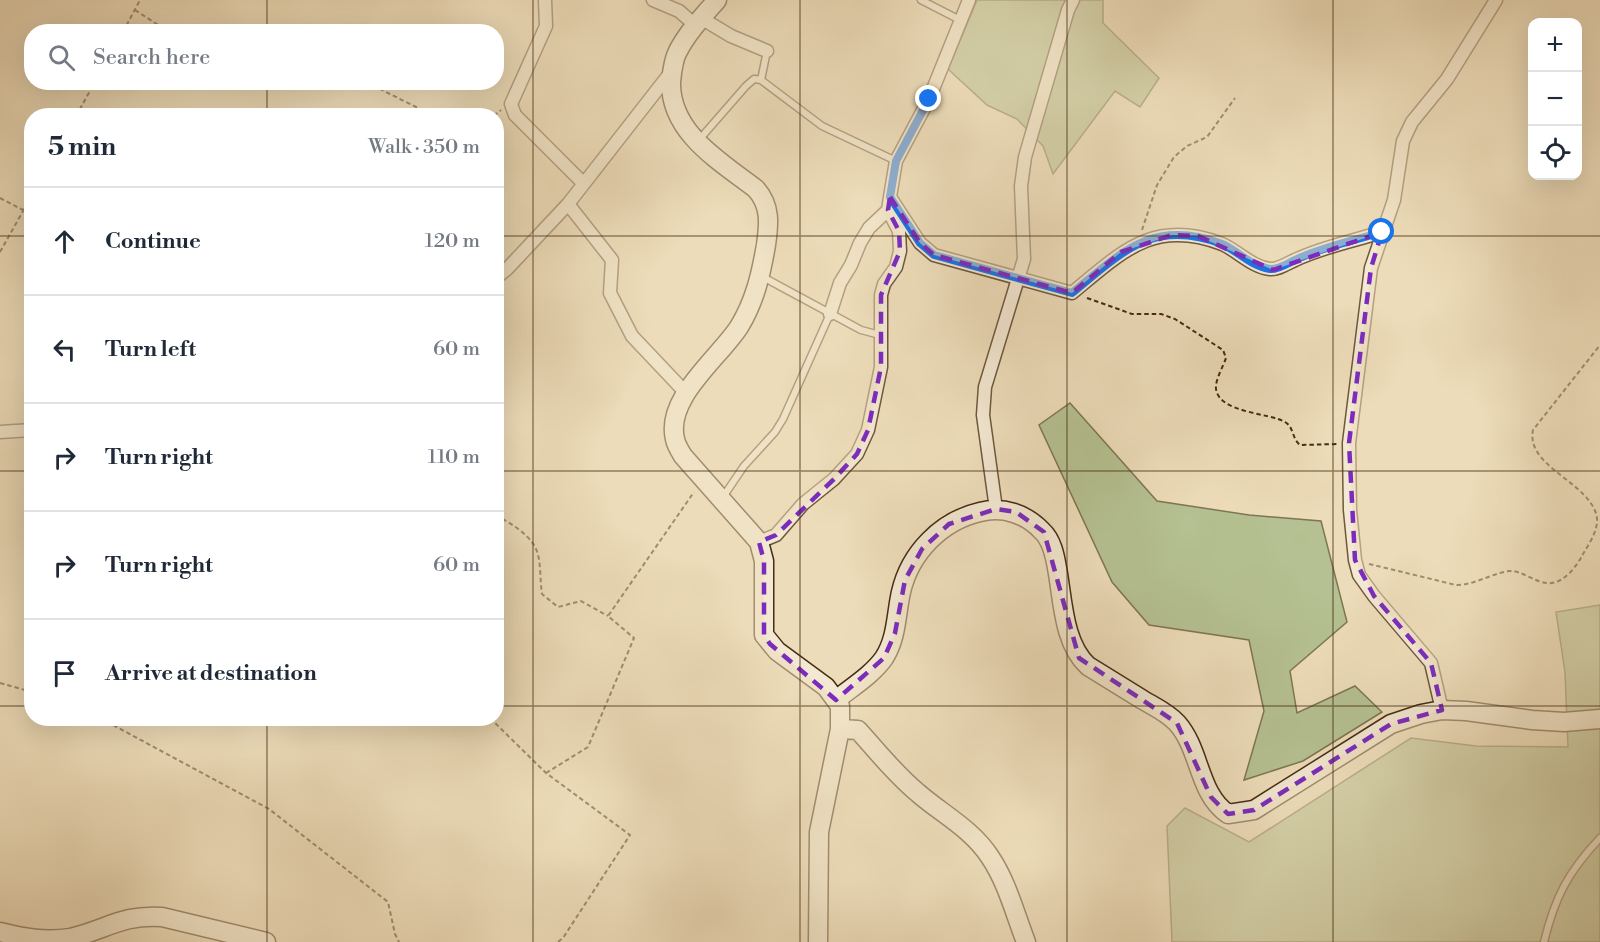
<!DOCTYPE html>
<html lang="en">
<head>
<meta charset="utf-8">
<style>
	:root { --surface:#fff; --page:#f6f6f7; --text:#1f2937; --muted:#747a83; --line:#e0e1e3 }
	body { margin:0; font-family:"Libre Bodoni",serif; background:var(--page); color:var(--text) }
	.controls { position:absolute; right:18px; top:18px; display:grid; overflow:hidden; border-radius:12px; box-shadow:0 6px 24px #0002 }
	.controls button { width:54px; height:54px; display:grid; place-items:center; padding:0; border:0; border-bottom:2px solid var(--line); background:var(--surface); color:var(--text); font:30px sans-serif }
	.stop { position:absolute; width:18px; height:18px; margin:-14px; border:4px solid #1a73e8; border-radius:50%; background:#fff }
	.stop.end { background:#1a73e8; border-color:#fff; box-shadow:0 2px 6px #0008 }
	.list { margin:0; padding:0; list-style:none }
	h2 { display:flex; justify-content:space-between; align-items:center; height:78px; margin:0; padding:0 24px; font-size:26px }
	h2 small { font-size:20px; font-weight:400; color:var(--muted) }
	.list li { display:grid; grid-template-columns:39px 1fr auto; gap:18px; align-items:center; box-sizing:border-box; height:108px; padding:0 24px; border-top:2px solid var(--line) }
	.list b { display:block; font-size:22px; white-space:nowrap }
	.list em { font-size:20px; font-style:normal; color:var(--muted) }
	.icon { flex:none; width:33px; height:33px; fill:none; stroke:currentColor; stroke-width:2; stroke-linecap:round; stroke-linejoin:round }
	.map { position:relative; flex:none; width:1600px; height:942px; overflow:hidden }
	.search { position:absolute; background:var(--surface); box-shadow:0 6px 24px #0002; left:24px; top:24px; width:480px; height:66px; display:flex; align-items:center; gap:15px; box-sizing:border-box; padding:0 21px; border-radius:24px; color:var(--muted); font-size:22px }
	.panel { position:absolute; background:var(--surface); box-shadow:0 6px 24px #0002; left:24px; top:108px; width:480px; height:618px; border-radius:24px }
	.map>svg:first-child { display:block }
</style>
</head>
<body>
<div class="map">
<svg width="1600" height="942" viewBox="0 0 1600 942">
	<rect width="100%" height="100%" fill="#eddcb9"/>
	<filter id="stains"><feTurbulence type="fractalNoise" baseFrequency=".00333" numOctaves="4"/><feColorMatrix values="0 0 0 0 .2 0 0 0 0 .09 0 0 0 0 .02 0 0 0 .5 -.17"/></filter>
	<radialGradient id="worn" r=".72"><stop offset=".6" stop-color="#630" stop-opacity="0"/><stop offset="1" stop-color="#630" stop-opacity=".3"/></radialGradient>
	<!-- green -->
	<path fill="#b5c192" stroke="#7e7652" stroke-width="1.5" d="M977,0H1103V23L1159,78L1140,107L1115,91L1053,174L1043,146L1017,119L987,105L948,69Z
		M1070,403L1157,501L1249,515L1321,521L1347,622L1290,671L1297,713L1355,686L1382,712L1303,761L1244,780L1264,711L1249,640L1149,625L1112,582L1039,425Z
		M1600,605V942H1172L1167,826L1185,808L1249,842L1411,738L1476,746L1568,747L1565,672L1556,612Z"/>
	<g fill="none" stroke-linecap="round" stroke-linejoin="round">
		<!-- lane casing -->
		<g stroke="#70583c" stroke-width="9">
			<path id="lane" d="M921,0L960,20
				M761,80L767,51
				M698,141L746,86L754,79L761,80L822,126L896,161
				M761,276L861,330L880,335
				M723,497L744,466L775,432L783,419L830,314
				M1544,942C1555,897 1568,872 1600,838"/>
		</g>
		<!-- street casing -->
		<g stroke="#70583c" stroke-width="15">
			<path id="street" d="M545,0L546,26L511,104L515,115L583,183
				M653,0L679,11L695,25
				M969,0L929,99L896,161L890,197L920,243L934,255L1072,293C1122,252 1153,218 1222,244C1238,251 1252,267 1270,269C1278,270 1288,263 1295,260C1322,247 1353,241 1382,232
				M701,18L731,36L767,51
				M568,204L612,260L610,293L632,336L686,393
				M496,278L507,269L568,204L671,72
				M830,314L840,283L851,265L860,243L869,228L888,210
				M0,432L32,430
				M996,509L983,415L985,387L1024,259L1021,186L1025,157L1068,10L1073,0
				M759,542L776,535L803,504L834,479L857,454L868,430L881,367V295L884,284L896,267L900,251L899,231L888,210L890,197
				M1442,710L1431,663L1374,596L1359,575L1355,560L1350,510L1349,443L1371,268L1394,200L1403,141L1412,122L1447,79L1496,0"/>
		</g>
		<!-- secondary casing -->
		<g stroke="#462c13" stroke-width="21">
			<path id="secondary" d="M717,0C703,16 688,32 678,51C673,60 672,72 671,82C670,133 721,162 756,189C771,206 769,224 766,245C761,274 755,301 739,327C719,358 665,398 675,439C676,445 680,451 683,456L759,542L764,561V635L777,651L826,687L840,706V729L819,832L818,942
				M836,700C852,687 872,675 884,658C897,638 896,614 901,592C910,553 941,521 980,512C1003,506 1026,514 1042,531C1052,540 1055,556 1057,568C1063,600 1063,643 1088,666C1106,677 1125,689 1143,700C1155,707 1168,713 1177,723C1201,750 1198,794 1228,814L1254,810L1391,724L1421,714L1442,710L1466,711L1532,720L1564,722L1600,719
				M840,729L858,730C877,751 895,774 918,793C942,814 972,829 990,857C1007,882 1015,914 1026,942
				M0,932C24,938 46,942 70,938C106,930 122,914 162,917L266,942"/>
		</g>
		<!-- path -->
		<path stroke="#462c13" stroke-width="2" stroke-dasharray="4.5 3" stroke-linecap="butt" d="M135,10L169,32
			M123,32L140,0
			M366,82L434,116
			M76,116L95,82
			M494,116L501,110
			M0,198L23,210
			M1142,230L1157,185L1174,157L1187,146L1207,137L1235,98
			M0,252L32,195
			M1087,298L1132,314H1161L1175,319L1223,350L1226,358C1223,367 1215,380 1216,389C1219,413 1270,413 1285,422C1294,427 1292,439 1300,445L1338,444
			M496,515C511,524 534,536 538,555C541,567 540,581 542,594L558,607L581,601L608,616
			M1369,564L1456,585C1475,585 1490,574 1509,571C1523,570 1537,585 1552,583C1565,581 1576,567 1582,556C1588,545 1598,532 1597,518C1592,483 1525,467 1533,430L1600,345
			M0,683L32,692
			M100,718L269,809L388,902L395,934L399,942
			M490,718L546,773L630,835L563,938L558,942
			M546,773L588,747L634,638L608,616L694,492"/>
		<!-- lane -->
		<use href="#lane" stroke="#f3e8d2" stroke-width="6"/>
		<!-- street -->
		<use href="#street" stroke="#f3e8d2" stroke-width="12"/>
		<!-- secondary -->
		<use href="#secondary" stroke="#f3e8d2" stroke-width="18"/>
	</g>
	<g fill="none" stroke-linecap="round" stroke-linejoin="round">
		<!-- route -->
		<path stroke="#1a73e8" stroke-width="8" d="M929,99L896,161L890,197L920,243L934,255L1072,293C1122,252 1153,218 1222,244C1238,251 1252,267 1270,269C1278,270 1288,263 1295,260C1322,247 1353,241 1382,232"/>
	</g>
	<!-- marked area -->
	<path d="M0 0H1600V942H0ZM890,197L920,243L934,255L1072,293L1121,252L1172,235L1198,236L1273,270L1382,232L1371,268L1349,443L1355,560L1374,596L1431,663L1442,710L1391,724L1254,810L1228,814L1211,797L1177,723L1079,658L1044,532L1016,512L996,509L949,524L922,549L905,580L895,633L884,658L836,700L770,644L764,635V561L759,542L776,535L834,479L857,454L868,430L881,367V295L900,251L899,231L888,210Z" fill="#eddcb9" fill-opacity=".55" fill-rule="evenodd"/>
	<path fill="none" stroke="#7b2cbf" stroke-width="4.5" stroke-dasharray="12 8" stroke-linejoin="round" d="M890,197L920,243L934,255L1072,293L1121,252L1172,235L1198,236L1273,270L1382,232L1371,268L1349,443L1355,560L1374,596L1431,663L1442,710L1391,724L1254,810L1228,814L1211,797L1177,723L1079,658L1044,532L1016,512L996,509L949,524L922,549L905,580L895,633L884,658L836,700L770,644L764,635V561L759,542L776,535L834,479L857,454L868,430L881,367V295L900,251L899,231L888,210Z"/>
	<!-- grid -->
	<path fill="none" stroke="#462c13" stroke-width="1.5" stroke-opacity="0.55" d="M267,0V32M533,0V942M800,0V942M1067,0V942M1333,0V942M267,82V116M0,236H32M496,236H1600M0,471H32M496,471H1600M0,706H32M496,706H1600M267,718V942"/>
	<rect width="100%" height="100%" filter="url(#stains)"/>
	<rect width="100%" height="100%" fill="url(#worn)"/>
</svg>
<div class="controls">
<button>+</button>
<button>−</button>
<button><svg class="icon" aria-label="locate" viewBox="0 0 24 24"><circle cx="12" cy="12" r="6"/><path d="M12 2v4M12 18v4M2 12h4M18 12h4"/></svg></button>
</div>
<div class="stop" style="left:1382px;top:232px"></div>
<div class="stop end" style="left:929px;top:99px"></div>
<div class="search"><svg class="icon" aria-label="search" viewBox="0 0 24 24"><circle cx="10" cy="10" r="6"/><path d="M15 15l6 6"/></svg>Search here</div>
<section class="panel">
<h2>5 min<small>Walk · 350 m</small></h2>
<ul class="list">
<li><svg class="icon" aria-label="ahead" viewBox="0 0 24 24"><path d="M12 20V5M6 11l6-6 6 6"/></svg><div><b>Continue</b></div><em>120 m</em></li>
<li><svg class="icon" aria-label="left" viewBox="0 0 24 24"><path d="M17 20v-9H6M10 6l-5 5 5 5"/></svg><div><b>Turn left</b></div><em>60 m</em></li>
<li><svg class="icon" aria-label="right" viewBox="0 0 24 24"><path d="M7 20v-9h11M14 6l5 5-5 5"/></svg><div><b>Turn right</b></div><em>110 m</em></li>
<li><svg class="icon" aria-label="right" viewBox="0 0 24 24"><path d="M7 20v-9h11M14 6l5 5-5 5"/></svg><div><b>Turn right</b></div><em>60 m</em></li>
<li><svg class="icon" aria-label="arrive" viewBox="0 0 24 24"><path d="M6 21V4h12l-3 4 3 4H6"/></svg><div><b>Arrive at destination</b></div></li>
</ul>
</section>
</div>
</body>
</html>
